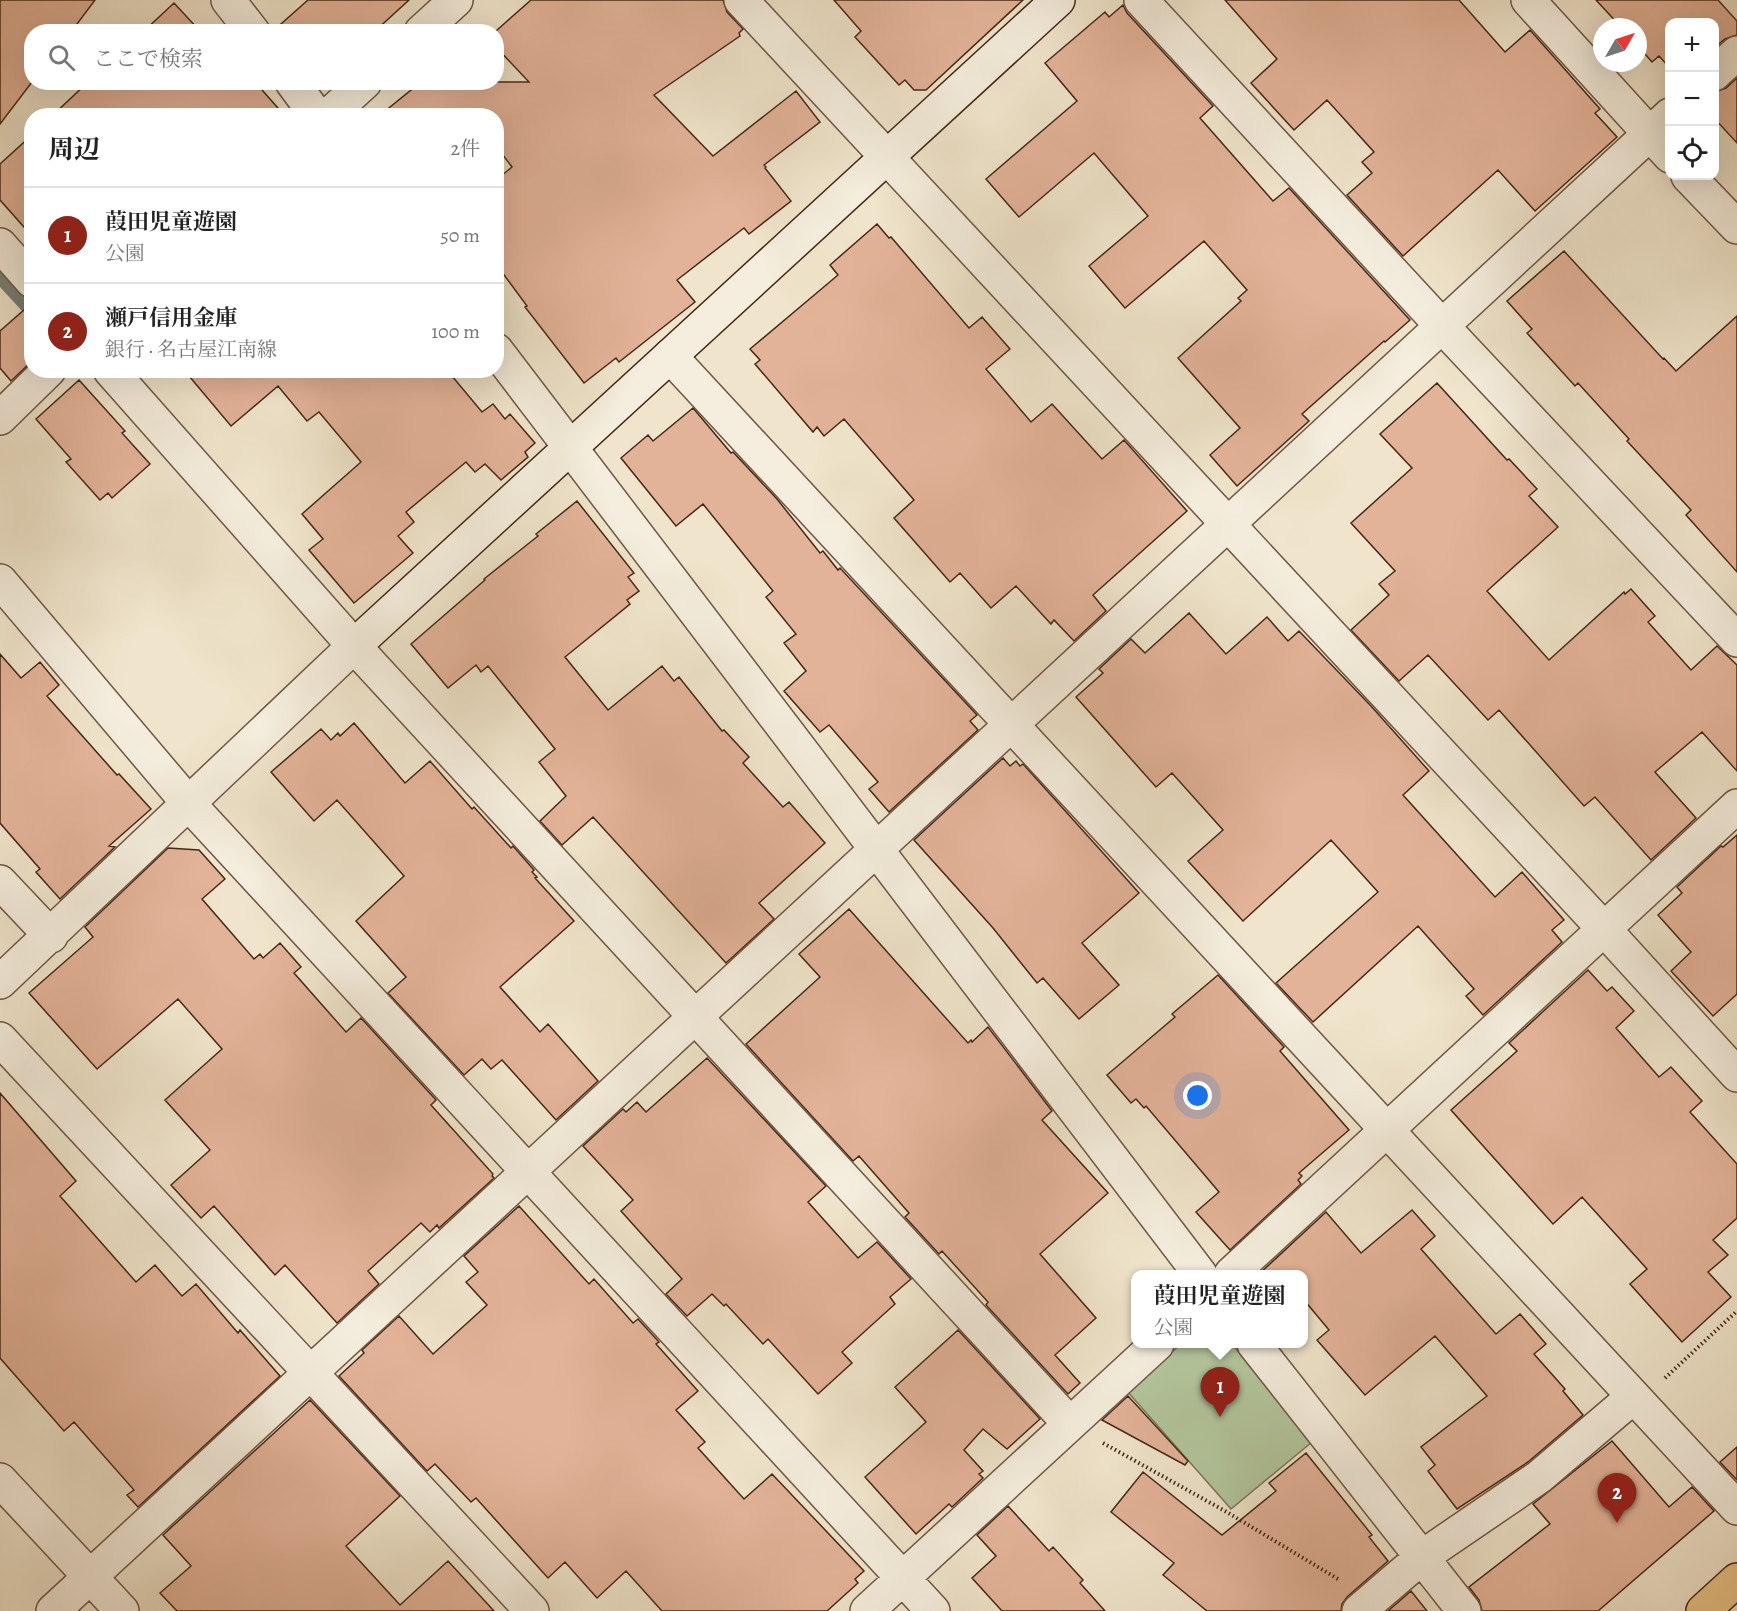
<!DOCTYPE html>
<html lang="ja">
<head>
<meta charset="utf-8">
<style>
	:root { --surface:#fff; --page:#f2f2f2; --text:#222; --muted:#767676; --line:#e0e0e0; --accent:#8f2418 }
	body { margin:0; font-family:Alegreya,"Noto Serif JP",serif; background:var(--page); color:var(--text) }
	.controls { position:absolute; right:18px; top:18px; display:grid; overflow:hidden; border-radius:12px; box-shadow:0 6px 24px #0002 }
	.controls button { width:54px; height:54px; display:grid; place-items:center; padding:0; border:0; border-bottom:2px solid var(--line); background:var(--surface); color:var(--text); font:30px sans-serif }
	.compass { position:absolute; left:1593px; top:18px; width:54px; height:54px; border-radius:50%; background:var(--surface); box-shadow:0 6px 24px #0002; rotate:51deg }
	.you { position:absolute; left:1198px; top:1096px; width:21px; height:21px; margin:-15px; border:4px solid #fff; border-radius:50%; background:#1a73e8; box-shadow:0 0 0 9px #1a73e833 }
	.badge { display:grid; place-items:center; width:39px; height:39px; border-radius:50%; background:var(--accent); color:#fff; font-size:20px; font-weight:700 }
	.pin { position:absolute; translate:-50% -50px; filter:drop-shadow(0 2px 3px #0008) }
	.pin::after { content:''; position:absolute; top:32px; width:21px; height:18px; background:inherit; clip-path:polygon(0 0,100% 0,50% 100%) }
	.popup { position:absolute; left:1131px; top:1270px; width:177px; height:78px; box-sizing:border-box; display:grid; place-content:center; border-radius:12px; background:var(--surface); filter:drop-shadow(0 2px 4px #0005); font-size:20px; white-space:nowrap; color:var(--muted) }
	.popup b { font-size:22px; color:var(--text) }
	.popup::after { content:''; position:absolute; left:50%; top:100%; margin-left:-12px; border:12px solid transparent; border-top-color:var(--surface) }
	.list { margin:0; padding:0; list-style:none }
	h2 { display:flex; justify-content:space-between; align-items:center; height:78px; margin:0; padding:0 24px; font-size:26px }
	h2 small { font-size:20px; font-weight:400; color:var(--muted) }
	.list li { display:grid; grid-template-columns:39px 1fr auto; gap:18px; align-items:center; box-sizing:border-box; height:96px; padding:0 24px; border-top:2px solid var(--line) }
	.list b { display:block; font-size:22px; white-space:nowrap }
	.list p { margin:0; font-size:20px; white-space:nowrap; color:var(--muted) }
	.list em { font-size:20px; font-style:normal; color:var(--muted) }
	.icon { flex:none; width:33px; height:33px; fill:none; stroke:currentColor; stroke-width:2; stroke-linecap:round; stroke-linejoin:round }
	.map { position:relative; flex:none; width:1737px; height:1611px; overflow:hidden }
	.search { position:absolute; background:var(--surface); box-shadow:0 6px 24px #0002; left:24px; top:24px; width:480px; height:66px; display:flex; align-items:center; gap:15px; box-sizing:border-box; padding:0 21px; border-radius:24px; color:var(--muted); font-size:22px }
	.panel { position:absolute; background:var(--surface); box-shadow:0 6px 24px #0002; left:24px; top:108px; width:480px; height:270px; border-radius:24px }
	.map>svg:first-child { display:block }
</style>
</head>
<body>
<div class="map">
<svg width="1737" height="1611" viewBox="0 0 1737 1611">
	<rect width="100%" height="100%" fill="#f0e5cc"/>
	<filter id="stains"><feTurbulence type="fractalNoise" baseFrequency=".00333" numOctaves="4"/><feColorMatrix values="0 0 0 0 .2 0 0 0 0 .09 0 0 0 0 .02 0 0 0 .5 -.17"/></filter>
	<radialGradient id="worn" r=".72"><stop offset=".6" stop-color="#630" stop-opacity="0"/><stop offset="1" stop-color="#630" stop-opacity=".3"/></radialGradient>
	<!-- green -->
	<path fill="#b3c69d" stroke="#7c7759" stroke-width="1.5" d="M1181,1344H1232L1312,1442L1231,1509L1127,1391Z"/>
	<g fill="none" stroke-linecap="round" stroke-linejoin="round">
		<!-- stream -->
		<path stroke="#798279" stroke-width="12" d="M0,278L32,313"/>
	</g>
	<!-- building -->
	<path fill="#e3b399" stroke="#462815" stroke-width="1.5" d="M0,0H95L71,32H32V82L0,124Z
		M308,0H409L374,32H272Z
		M531,0H723L727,12L743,29L739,33L740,36L654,95L713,156L796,91L820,122L764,165L766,167L765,168L791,201L749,234L744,228L677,280L695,302L619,362L616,358L584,383L525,307L527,306L496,264V180L512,167L496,146V116H379L421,82H529L496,47V31Z
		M834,0H1023L926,90H914L905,80L899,85L855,37L861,31Z
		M1225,0H1459L1505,52L1530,30L1600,109L1595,113L1617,137L1535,211L1498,170L1403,256L1347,195L1372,173L1362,162L1374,152L1327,100L1294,130L1251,83L1277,59Z
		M1596,0H1718L1737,21V35L1725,39L1714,48V22H1670V68L1659,56L1652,62L1638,46V27H1621Z
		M174,3L199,30L143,32Z
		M1123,5L1127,13L1213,106L1200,118L1273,201L1289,188L1410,320L1385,342L1384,341L1302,414L1309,421L1237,486L1210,455L1240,428L1178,358L1241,301L1238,298L1247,290L1204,241L1125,308L1089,266L1148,216L1094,153L1019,217L986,179L1077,101L1045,63L1105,12L1109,17Z
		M1737,78V143L1714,118V92L1726,88Z
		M88,82H255L285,116H52Z
		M32,135V236L0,200V164Z
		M877,224L889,238L891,237L969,328L982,317L1010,349L986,369L1031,422L1052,404L1102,459L1124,440L1187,511L1093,595L1106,611L1074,641L1054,620L1051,624L1016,586L991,608L960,573L950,582L894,518L914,500L844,419L824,436L817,427L813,432L755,364L760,360L750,349L838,275L830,265Z
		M1564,251L1663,359L1664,358L1676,371L1737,316V572L1686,515L1691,510L1627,441L1629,439L1578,383L1575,386L1527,333L1532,329L1507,301Z
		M32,303V361L11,381L0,368V331Z
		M184,370H447L482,412L493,404L505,419L510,414L535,443L525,452L528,457L501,480L485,464L475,472L466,462L406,512L414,522L398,536L413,553L354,603L309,550L323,539L302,514L361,462L319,412L307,421L278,386L231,426Z
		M79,380L125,431L122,433L150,464L112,498L108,493L100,500L66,462L71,459L36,419Z
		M1437,383L1507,460L1509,459L1537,489L1529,496L1558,527L1487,591L1549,660L1624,592L1625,594L1631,589L1655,616L1648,622L1691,670L1717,646L1737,665V771L1702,732L1655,772L1696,818L1651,860L1595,797L1584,806L1499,710L1488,720L1428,655L1399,681L1351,630L1389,595L1379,584L1395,571L1351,523L1412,468L1380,434Z
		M693,408L731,453L733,452L777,499L820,553L823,551L838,570L840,568L977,715L970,721L978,730L889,812L869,789L878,782L829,725L820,732L784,691L806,671L784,643L796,634L766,597L773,591L703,504L676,526L621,458L648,435L653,441Z
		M577,501L634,573L628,577L639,591L627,600L630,604L565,657L608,710L662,666L674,681L679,677L722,731L724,730L749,757L743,763L783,807L789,802L825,843L759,903L774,919L726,963L593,817L562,845L540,821L566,796L539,762L555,749L488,666L481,672L476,665L448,688L411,644L485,580L484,579L538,536L536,534Z
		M1189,613L1226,654L1267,617L1288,641L1299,631L1371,706L1429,771L1403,795L1495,897L1522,872L1564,920L1552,930L1562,942L1483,1015L1466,996L1474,989L1418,926L1313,1022L1276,983L1378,892L1331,840L1243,921L1188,861L1223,830L1172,773L1156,787L1076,697L1103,673L1099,669L1131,639L1145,653Z
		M0,654L21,678L40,662L59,685L47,696L117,775L119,774L151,809L109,846L115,847L60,899L36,872L40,869L0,823Z
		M354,723L405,783L430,761L472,809L474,807L511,848L513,846L534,870L532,872L537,877L535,878L574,921L500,987L540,1032L548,1024L598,1081L556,1120L502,1060L491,1069L482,1059L464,1075L388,993L406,977L356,921L404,876L337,800L314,821L271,772L321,729L331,740L338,733L340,736Z
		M1003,758L1010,766L1016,761L1020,766L1023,764L1139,893L1082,943L1119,985L1079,1019L1043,978L1037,983L993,928L914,840Z
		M1737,835V994L1713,1016L1671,971L1691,952L1658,915L1682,893L1677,887L1721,846L1723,847Z
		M168,848L199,850L225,879L202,899L254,959L260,954L263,958L280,943L301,967L294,973L346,1032L361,1018L436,1100L431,1105L493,1174L492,1176L494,1178L439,1228L437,1225L430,1232L421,1223L368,1271L379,1284L337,1323L285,1265L275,1275L214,1206L201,1218L171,1185L210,1150L165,1100L222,1049L178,999L97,1069L29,993L93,937L85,927Z
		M849,909L968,1043L971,1040L972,1042L988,1027L1052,1111L1042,1120L1108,1193L1040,1254L1096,1318L1055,1355L1080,1383L1068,1394L986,1305L988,1302L942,1251L939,1254L905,1217L909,1213L859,1156L853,1161L746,1044L820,977L799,954Z
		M1588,970L1607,991L1612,987L1634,1011L1616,1028L1659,1077L1671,1067L1702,1101L1690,1112L1737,1164V1218L1713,1240L1728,1255L1708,1272L1731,1297L1682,1342L1630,1284L1647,1269L1582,1197L1553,1224L1451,1110L1517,1051L1509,1043Z
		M1218,975L1284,1047L1280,1051L1349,1130L1299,1173L1302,1176L1298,1180L1301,1184L1230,1250L1196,1212L1219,1192L1146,1106L1144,1108L1136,1099L1131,1103L1107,1075L1175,1017L1172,1014Z
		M707,1058L826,1186L808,1202L858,1258L877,1242L911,1279L890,1297L895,1304L842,1352L852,1363L818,1394L768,1339L763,1344L726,1304L724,1306L712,1294L687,1316L666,1294L682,1279L621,1211L633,1200L583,1146L623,1109L626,1112L637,1102L646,1112Z
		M0,1093L76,1181L60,1196L136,1282L155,1265L182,1296L196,1284L238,1333L240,1330L280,1376L138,1507L127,1495L134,1490L74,1422L64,1431L0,1358Z
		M519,1206L589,1284L594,1279L633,1323L638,1319L659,1342L656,1344L698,1391L676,1410L705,1442L698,1448L744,1499L772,1474L864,1571L855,1579L858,1583L827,1611H662L626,1571L597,1598L565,1562L548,1578L476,1498L471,1502L435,1464L427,1471L339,1376L364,1353L362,1350L399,1316L433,1354L487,1305L466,1282L478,1272L464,1256Z
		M1412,1210L1435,1236L1421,1249L1496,1334L1520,1314L1546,1344L1534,1354L1565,1389L1563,1391L1583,1415L1528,1462L1457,1509L1428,1471L1435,1465L1421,1447L1487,1396L1435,1336L1365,1395L1317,1340L1329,1330L1304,1300V1275H1258L1326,1212L1361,1253Z
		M958,1330L1040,1419L1007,1449L983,1429L964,1450L983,1471L979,1474L983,1478L952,1507L949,1504L916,1534L865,1477L926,1422L895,1387Z
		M1128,1396L1188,1461L1185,1465L1102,1420Z
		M310,1400L400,1496L346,1546L400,1605L448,1561L494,1611H177L160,1593L191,1566L163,1535Z
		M1612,1441L1669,1507L1692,1487L1714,1511L1598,1611H1482L1479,1600L1469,1587L1550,1524L1533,1504Z
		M1737,1447V1480L1720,1462Z
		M1306,1453L1372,1535L1369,1537L1388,1561L1347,1597L1342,1604L1341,1611H1207L1163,1575L1174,1563L1111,1512L1143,1472L1222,1535L1276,1491L1269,1483Z
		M1008,1506L1049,1551L1053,1547L1083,1580L1080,1583L1105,1611H1002L972,1578L996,1556L977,1535Z
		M1411,1591L1427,1611H1388Z"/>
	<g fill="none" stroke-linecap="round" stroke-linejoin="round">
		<!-- street casing -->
		<g stroke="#705743" stroke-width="36">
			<path id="street" d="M228,0L253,32
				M741,0L1604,929L1737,1075
				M1141,0L1442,326L1737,640
				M1528,0L1670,156
				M421,32L456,0
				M1714,74L1737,53
				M292,82L317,116
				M328,116L365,82
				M1688,176L1737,227
				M0,245L32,281
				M496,350L1200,1274
				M670,356L1737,1508
				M110,370L354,646L1070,1424
				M0,418L49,370
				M0,581L189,804L933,1611
				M0,882L51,936
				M0,982L354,646
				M0,1039L532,1611
				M1231,1274L1737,806
				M1254,1344L1464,1611
				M0,1480L122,1611
				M53,1611L1670,115
				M867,1611L1157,1344
				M1359,1611L1422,1557L1539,1477L1633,1397"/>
		</g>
		<!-- secondary casing -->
		<g stroke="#462815" stroke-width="36">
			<path id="secondary" d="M354,646L1058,0"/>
		</g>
		<!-- primary casing -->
		<g stroke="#462815" stroke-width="36">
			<path id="primary" d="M1703,1611L1737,1580"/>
		</g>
		<!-- path -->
		<path stroke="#462815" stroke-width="4" stroke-dasharray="1.5 3" stroke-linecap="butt" d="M1665,1378L1737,1311
			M1103,1443L1225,1511L1338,1579"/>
		<!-- street -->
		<use href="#street" stroke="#f5eede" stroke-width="33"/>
		<!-- secondary -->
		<use href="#secondary" stroke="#f5eede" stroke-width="33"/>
		<!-- primary -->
		<use href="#primary" stroke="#e8c286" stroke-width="33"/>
	</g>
	<rect width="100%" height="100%" filter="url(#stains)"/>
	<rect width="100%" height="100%" fill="url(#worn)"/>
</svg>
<div class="controls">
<button>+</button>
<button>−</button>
<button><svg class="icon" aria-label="locate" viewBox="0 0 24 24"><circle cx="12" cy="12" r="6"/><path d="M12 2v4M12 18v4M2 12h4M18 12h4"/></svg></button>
</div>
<svg class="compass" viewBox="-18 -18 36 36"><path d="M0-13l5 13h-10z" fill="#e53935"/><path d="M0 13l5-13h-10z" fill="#767676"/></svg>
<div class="you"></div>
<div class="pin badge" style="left:1220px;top:1417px">1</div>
<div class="popup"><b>葭田児童遊園</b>公園</div>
<div class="pin badge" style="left:1617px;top:1523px">2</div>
<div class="search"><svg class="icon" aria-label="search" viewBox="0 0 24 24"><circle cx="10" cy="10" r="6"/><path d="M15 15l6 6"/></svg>ここで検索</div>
<section class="panel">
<h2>周辺<small>2件</small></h2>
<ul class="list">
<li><span class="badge">1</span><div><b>葭田児童遊園</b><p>公園</p></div><em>50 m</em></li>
<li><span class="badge">2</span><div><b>瀬戸信用金庫</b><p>銀行 · 名古屋江南線</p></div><em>100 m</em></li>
</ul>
</section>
</div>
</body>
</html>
